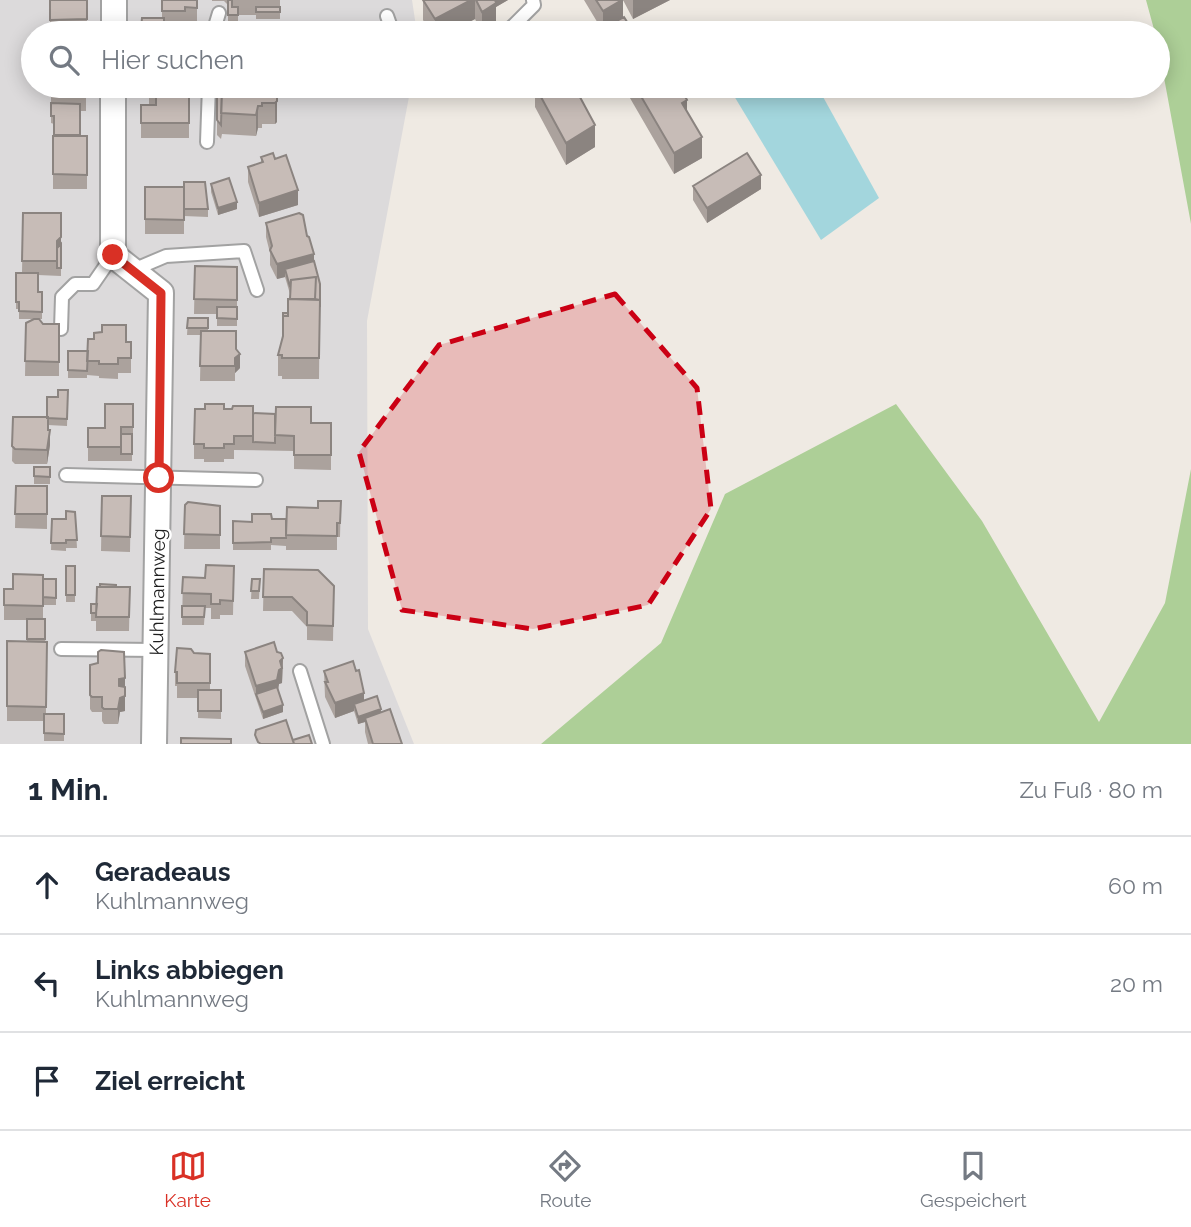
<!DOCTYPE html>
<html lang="de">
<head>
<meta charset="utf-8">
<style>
	:root { --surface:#fff; --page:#f2f2f3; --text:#1f2937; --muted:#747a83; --line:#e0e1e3; --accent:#d93025 }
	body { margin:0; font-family:Raleway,sans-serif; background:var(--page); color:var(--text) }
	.stop { position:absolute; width:21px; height:21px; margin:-16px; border:5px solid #d93025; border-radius:50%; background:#fff }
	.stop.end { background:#d93025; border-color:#fff; box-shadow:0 2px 7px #0008 }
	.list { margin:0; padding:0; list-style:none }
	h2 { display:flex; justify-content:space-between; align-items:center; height:91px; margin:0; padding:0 28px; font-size:30px }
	h2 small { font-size:23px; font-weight:400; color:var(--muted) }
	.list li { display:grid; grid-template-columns:46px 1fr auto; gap:21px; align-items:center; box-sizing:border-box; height:98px; padding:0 28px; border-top:2px solid var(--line) }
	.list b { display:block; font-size:26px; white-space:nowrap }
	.list p { margin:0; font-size:23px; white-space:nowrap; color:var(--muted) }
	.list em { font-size:23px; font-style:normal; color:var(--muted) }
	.icon { flex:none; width:38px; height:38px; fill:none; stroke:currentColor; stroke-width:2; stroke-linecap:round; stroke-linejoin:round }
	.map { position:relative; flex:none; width:1191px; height:744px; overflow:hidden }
	.search { position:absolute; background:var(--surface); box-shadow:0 4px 18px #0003; left:21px; right:21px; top:21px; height:77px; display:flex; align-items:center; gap:18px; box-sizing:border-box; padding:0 24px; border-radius:38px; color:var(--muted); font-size:26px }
	.sheet { height:385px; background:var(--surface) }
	nav { display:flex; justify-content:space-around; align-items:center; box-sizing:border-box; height:98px; border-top:2px solid var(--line); background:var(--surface); font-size:19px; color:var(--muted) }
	nav a { display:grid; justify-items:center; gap:4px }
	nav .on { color:var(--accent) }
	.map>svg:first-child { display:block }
</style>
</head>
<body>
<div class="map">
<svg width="1191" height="744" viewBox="0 0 1191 744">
	<rect width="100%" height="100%" fill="#efeae3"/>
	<!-- residential -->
	<path fill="#dcdadb" d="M0,0H412L417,33H33V86H411L367,321L368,629L414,744H0Z"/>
	<!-- forest -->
	<path fill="#adcf97" d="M1146,0H1191V224L1158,45V33H1155Z
		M896,404L982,521L1099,722L1165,603L1191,469V744H541L661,643L725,494Z"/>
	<!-- water -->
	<path fill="#a3d6dd" d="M728,86H817L879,198L821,240Z"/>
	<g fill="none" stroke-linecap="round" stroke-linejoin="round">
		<!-- lane casing -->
		<g stroke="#a2a2a2" stroke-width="16">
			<path id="lane" d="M387,16L393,33
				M213,33L219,13
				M501,33L512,27L534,5L533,0
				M207,142L209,86
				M133,270L166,256L244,251L257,290
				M61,329L62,297L75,284H93L113,255
				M66,475L256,480
				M61,649L156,650
				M300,671L323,744"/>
		</g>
		<!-- street casing -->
		<g stroke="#a2a2a2" stroke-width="28">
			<path id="street" d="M114,33V0
				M113,86V255L161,293L154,744"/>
		</g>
		<!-- lane -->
		<use href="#lane" stroke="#fff" stroke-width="12"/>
		<!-- street -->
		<use href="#street" stroke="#fff" stroke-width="24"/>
	</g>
	<!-- wall -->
	<path fill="#aba29d" d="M50,0H87V33H50Z
		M162,0H197V22H185V26L164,25V33H141L142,18H162Z
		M212,0H280V19H256V15H238V23L228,22V5L224,1H212Z
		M423,0H508L496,7V24L482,33L475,19L448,33H430L423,20Z
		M584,0H623V18L602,30Z
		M623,0H670L633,19Z
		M51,86H86V111H80V136H87V189H53V136H54V124L51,123Z
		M149,86H189V138H141V105H149Z
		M221,86H277V122L275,124H262V128H258L256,136L222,134L221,139L217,135V91Z
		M535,86L595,147L566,165L535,107Z
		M623,86H679L702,158L674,174Z
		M261,157L275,159L298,205L259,217L248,182V167L261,163Z
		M184,182L208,209V217L184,216Z
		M211,184L237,209L218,215L211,192Z
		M693,186L761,189L707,223L693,200Z
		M145,187H184V234H145Z
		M23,213H61V276L38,275V292H42V319H39L43,324H59V376H25L26,323L33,319H19V309H16V273H22Z
		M266,223L307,236L320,284L319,379H282V376H278V355L288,313L290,294L285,277L277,279L270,265V253L266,237Z
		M195,266L237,267V326H217V314H194Z
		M188,318H208V331L236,349L240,368L235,373V381H200L201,335H187Z
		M126,342H131V373H118V379L99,378V376L87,375V378H68V351H88Z
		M68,390L67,426L48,425L50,445L47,464H15L12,461L13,417H47L58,397Z
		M133,404V442H132V461H88V428H105Z
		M224,409L311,423H331V470L294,469V451L234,450V459H224V462H204V459H194V444Z
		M34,467H50V484H34Z
		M16,486H47V529L15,528Z
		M102,496H131L130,552L101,551Z
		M341,501L340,537H337V550H286V546L271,545V550H233V521L252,522L272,519H286L318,508Z
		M185,505L220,506V549H184Z
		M75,512L77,548H66V551L51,550L52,519H66Z
		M66,566H75V602H66Z
		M234,566L233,615H220V619H211V608H205L204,625H182L183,577L205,578Z
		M264,569L334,586L333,641L307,640V627L292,611H263Z
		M56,579V605H43V619H45L46,714H64V741H44V721H7V641H27V620H4V589H13Z
		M252,579H260L259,599H251Z
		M116,587H130L129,631H96V621H91V613L97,604Z
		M245,652H277L283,658L282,683L279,684L278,690L283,712L263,719L245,666Z
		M210,654V690H221V719L198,718V698H177V686H175V672Z
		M90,665L125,678V711L120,712L118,724H104L102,721V712H92L90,709Z
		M324,671L381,712L402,744H368L365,732V722L358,724L354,711L335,718L325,697Z"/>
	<!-- shaded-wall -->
	<path fill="#8b8480" d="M471,0H475V19L448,33H435V19Z
		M489,0H508L496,7V24L482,33V12Z
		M623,0V21L603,33V11Z
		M633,0H670L633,19Z
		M687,100V121L682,103Z
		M277,101V122L275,124V103Z
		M258,106V128L256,136V115Z
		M595,125V147L566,165V143Z
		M702,137V158L674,174V153Z
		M761,175V189L707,223V208Z
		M298,190V205L259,217V203Z
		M237,202V209L218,215V208Z
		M61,237V276V251L57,255V276V241Z
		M314,254V269H285V277L277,279V264Z
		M240,354V368L235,373V358Z
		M50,430V445L47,464V450Z
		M283,658L282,683L279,684L277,694H256V701V686Z
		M125,678V692L119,694V679Z
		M364,693V708L354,704V711L335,718V703Z
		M125,696V711L120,712L118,724V709L120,698Z
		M283,705V712L263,719V712Z
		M381,709V716L365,718V722L358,724V717Z"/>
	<!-- building -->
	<path fill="#c7bcb7" stroke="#8b8480" stroke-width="2" d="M50,0H87V19L50,20Z
		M162,0H197V8L185,7V11H162Z
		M228,0H232V7H238V15H228Z
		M423,0H471L435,19Z
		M476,0H495L496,3L482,12Z
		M596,0H622L603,11Z
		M256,7H280V12H256Z
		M624,17L634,33H596Z
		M142,18H164V28H141Z
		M59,27H78V33H59Z
		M51,86H86V96H51Z
		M149,86H189V123H141V105H156V94H149Z
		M221,86L233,87L222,89L221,125L217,120V91Z
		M233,86H277V101L275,103H262V106H258L256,115L221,113L222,89L233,87Z
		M535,86H574L595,125L566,143Z
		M635,86H679L687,100L682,103L702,137L674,153Z
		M51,103L80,104V135H54V116H51Z
		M53,136H87V175L53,174Z
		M273,153L275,159L286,155L298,190L259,203L248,167L263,162L261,157Z
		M747,153L761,175L707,208L693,186Z
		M229,178L237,202L218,208L211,184Z
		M184,182H205L208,209H184Z
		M145,187H184V220L145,219Z
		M23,213H61V237L57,241V261H22Z
		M299,213L303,215L307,236L309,237L314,254L277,264L270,250L272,246L266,223Z
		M61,244V268H57V248Z
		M314,261L320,284V307V300L315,299L316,277L291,280L290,287L285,269Z
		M195,266L237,267V300L194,299Z
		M16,273H38V292H42V312L19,311V302H16Z
		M316,277L315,299H290L291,280Z
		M288,299L320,300L319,358H282V355H278L283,336V316H288Z
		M217,307H237V319L217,318Z
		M283,313H288V316H283V327Z
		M188,318H208V328H187Z
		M34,319H39L43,324H59V362L25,361L26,323Z
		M102,325H126V342H131V358H118V364H99V361H87L88,339H94V333L102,332Z
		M201,331H236V349L240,354L235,358V366H200Z
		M68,351H88L87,371L68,370Z
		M58,390H68L67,419L47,418V397H58Z
		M105,404H133V427H121V447H88V428H105Z
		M205,404H224V409H232L233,406H253V436H234V444H224V448H204V444H194L195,409H205Z
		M276,407H311V423H331V455H294V436L275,435Z
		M253,413L275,414V443L253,442Z
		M13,417H48V430H50L47,450L15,449L12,446Z
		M121,434H132V454H121Z
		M34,467H50V477L34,476Z
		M16,486H47V514H15Z
		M102,496H131L130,537L101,536Z
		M318,501H341L340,523H337V536L286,535L287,507L318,508Z
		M188,502L220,506V535L184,534L185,505Z
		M66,511L75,512L77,540H66V543H51L52,519H66Z
		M252,514H271L272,519H286V538H271V542L233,543V521L252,522Z
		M206,565L234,566L233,601L220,600V604H211V594L182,593L183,577L205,578Z
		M66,566H75V595H66Z
		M264,569L318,570L334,586L333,626L307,625V612L292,597H263Z
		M13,574L43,575V606L4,605V589H13Z
		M43,579H56V598L43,597Z
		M252,579H260L259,591H251Z
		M100,584L116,585V587H100Z
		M97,587H130L129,617H96Z
		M91,604H97L96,613H91Z
		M182,606H205L204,617H182Z
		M27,619H45V639H27Z
		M7,641L47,642L46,707L7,706Z
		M274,642L277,652L281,653L283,658L280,661L282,668L279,670L277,680L256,686L245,652Z
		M177,648L191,649L194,653L210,654V683H177V672H175Z
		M101,650L124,652L125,678L119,679V686L125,687V696L120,698L118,709H104L102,707V697H92L90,695V665L98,663V652Z
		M353,661L356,671L359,670L364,693L335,703L325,682H328L324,671Z
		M277,687L283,705L263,712L256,694Z
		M198,690H221V711H198Z
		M377,696L381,709L358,717L354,704Z
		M390,709L402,744H372H373L365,718Z
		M44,714H64V734L44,733Z
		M286,720L294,744H261L258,742L255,735L256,730Z
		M309,735L312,744H294L293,740Z
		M181,738L231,739V744H181Z"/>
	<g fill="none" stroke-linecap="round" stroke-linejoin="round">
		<!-- route -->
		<path stroke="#d93025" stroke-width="9" d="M113,255L161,293L159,478"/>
	</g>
	<!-- marked area -->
	<path fill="#cb0014" fill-opacity="0.2" stroke="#cb0014" stroke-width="5" stroke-dasharray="14 9" stroke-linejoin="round" d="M615,294L697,388L711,509L648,605L533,629L402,610L359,452L439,345Z"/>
	<g text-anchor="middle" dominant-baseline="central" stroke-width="5" stroke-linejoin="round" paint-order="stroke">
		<!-- street labels -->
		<g font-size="19" fill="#1e1e1e" stroke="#fff">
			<text transform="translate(157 592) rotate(-89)">Kuhlmannweg</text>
		</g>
	</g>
</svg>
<div class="stop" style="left:159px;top:478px"></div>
<div class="stop end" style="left:113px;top:255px"></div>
<div class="search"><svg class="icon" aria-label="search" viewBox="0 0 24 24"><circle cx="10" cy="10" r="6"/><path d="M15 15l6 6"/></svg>Hier suchen</div>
</div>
<section class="sheet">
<h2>1 Min.<small>Zu Fuß · 80 m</small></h2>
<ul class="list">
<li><svg class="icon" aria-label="ahead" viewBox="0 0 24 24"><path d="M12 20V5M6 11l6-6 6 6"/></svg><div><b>Geradeaus</b><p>Kuhlmannweg</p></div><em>60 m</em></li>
<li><svg class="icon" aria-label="left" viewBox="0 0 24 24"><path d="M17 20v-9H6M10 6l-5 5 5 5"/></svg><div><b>Links abbiegen</b><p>Kuhlmannweg</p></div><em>20 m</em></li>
<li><svg class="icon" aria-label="arrive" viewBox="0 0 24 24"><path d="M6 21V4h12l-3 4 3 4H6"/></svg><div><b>Ziel erreicht</b></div></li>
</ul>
</section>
<nav>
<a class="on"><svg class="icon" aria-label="map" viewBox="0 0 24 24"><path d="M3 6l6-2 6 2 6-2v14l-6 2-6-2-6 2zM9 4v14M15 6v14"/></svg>Karte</a>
<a><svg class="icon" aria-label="directions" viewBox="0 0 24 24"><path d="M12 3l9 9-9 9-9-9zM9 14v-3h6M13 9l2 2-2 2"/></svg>Route</a>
<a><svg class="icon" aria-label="saved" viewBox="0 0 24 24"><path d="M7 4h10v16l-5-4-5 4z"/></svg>Gespeichert</a>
</nav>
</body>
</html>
